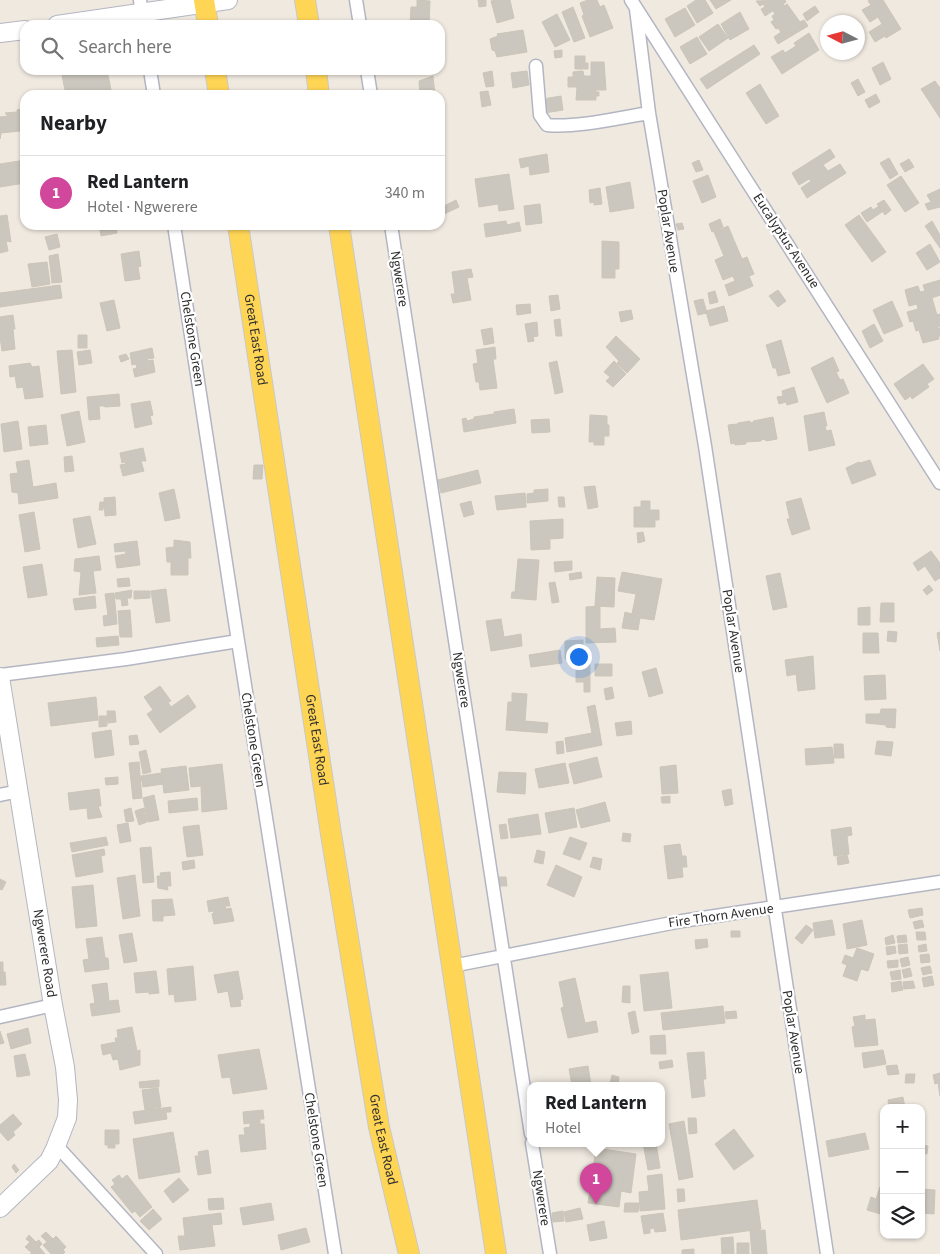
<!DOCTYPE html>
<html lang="en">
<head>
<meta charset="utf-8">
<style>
	:root { --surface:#fff; --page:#f6f6f6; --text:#202124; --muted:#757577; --line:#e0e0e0; --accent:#2563eb }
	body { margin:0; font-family:"Source Sans 3",sans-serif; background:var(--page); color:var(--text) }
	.controls { position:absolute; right:15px; bottom:15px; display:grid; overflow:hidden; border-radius:10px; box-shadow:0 1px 4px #0004 }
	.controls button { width:45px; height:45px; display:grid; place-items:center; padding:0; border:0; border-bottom:1px solid var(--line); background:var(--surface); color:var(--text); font:25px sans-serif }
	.compass { position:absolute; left:820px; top:15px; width:45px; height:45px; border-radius:50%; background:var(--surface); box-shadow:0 1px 4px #0004; rotate:276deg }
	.you { position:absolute; left:578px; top:656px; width:18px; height:18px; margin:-12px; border:4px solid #fff; border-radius:50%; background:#1a73e8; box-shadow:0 0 0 8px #1a73e833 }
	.badge { display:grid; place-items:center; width:32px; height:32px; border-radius:50%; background:var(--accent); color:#fff; font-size:16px; font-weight:700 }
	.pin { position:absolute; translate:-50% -41px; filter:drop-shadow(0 1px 2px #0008) }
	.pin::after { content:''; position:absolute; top:26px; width:18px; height:15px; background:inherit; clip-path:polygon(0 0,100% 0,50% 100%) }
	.popup { position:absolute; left:527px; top:1082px; width:138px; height:65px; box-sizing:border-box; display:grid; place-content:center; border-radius:10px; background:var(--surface); filter:drop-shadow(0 1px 4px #0005); font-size:16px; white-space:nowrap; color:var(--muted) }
	.popup b { font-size:19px; color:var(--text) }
	.popup::after { content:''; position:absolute; left:50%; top:100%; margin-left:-10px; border:10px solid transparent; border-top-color:var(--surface) }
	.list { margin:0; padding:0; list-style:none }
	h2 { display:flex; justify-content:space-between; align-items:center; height:65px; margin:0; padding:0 20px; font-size:21px }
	h2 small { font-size:16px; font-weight:400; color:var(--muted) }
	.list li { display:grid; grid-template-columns:32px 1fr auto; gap:15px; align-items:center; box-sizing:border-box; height:75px; padding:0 20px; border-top:1px solid var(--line) }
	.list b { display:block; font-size:19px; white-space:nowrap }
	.list p { margin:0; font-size:16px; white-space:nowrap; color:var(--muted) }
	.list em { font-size:16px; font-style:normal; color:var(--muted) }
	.icon { flex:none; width:28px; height:28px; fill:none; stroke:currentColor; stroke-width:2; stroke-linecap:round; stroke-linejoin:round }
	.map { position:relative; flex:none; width:940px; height:1254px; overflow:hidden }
	.search { position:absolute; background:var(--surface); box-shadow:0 1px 4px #0004; left:20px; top:20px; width:425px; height:55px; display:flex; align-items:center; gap:12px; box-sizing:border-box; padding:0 18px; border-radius:15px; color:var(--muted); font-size:19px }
	.panel { position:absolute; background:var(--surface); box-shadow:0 1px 4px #0004; left:20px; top:90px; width:425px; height:140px; border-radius:15px }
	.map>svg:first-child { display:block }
</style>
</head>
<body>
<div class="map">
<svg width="940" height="1254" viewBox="0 0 940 1254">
	<rect width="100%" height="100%" fill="#f0e9e0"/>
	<!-- building -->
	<path fill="#cbc7be" stroke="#ccc5b8" d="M417,0L430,1L429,25H410L411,7H417Z
		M478,0H486V6L479,7Z
		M495,0H510L514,18L497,23L491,1Z
		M588,0H597L600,7L604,5L613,28L590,37L582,16L584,15L580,3Z
		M696,0H705L713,13L697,23L687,6Z
		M710,0H731L716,9Z
		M785,0L786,2L765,16L761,9L765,7L763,4L760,6L756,1Z
		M870,0H883L901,29L886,38L885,36L875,42L869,32L882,24L878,17L870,22L862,10L871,5L868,1Z
		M783,4L784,6L787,4L800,22L804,20L808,26L778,44L774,37L781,32L778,28L776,29L771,22L774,20L772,16L775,14L773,11Z
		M815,6L819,12L807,21L803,14Z
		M573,7L585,38L574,42L562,12Z
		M685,8L695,25L675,37L665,19Z
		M740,12L749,29L730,40L721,24Z
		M557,14L570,40L555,47L542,22Z
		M718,24L728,38L709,51L699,37Z
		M523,30L527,52L497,57L495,51L492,50L490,39L498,36L497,34Z
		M809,33L819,50L782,74L771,57L783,50L785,53L796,46L794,43Z
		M697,37L707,54L690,64L680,47Z
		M754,45L760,54L707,89L700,79Z
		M562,50V57L555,58L554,51Z
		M575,56H585V63H588V69H575Z
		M591,62H604L606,90H596V92H599V96H596V100H576L577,87H568V77H573V72L580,71H583L584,76H591Z
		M883,62L891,79L880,85L872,68Z
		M61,70H107L112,95H66Z
		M492,71L494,86L486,87L483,73Z
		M527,71L529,85L513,88L511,73Z
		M433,76L435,95H420L419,81Z
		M858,79L865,92L858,96L851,83Z
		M935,81L940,88V118L921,89Z
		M760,84L779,116L766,124L746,93Z
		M488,91L491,105L482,107L480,92Z
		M876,94L880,102L869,108L865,100Z
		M561,96L563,110L544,113L543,99Z
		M25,108V134L22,135L20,131L1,133L0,139V117L8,116L5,113L17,112V110Z
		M830,149L835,157L823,165L828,171L840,164L846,173L807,198L801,188L811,181L809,179L799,185L792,173Z
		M547,154L549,172L530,175L529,166L521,168L519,159Z
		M889,158L898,174L890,179L880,163Z
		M909,159L914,167L905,172L900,164Z
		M25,160V183L0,187V164Z
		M699,160L703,170L696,172L692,163Z
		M509,174L514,209L499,211L498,204L479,207L475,179Z
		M708,175L716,197L702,203L693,181Z
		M901,176L919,203L905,212L887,185Z
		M630,182L634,208L610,212L606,187Z
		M600,188L602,204L594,205V202L590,203L589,190Z
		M940,189V207L928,210L925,204L931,202L927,195Z
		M456,200L459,207L442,215V207Z
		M884,200L891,210L885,215L877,204Z
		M540,204L542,223L526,225L524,206Z
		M879,206L882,212L867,222L861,213L871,207L873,210Z
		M7,215L11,242L6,241L8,251L0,253V216Z
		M859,215L886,252L872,262L845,225Z
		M720,219L723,227L712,232L709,224Z
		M506,221L507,225L519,222L521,231L486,237L484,224Z
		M932,221L940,235V248L925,226Z
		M682,223L684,229L678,230L676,224Z
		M99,225H116L117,233L101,236Z
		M728,226L742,259L747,257L754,274L749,276L753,286L729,296L725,285L735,281L733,276L723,280L715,260L724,256L714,232Z
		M57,234L60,247L49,250L45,237Z
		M602,241L619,242V269H615V278H602Z
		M930,244L940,262L927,270L916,253Z
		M139,251L141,266L138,267L140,279L125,281L121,254Z
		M58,254L62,282L52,283L49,256Z
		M47,262L50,284L32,287L28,264Z
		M471,269L473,277L467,278L471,300L453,303L451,294H455L452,272Z
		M940,280V295L932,298L937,315L940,314V326L937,327L938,328H940V336L938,337L939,339L923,343L919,330L916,331L913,321L910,322L907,312L918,309L917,304L909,306L905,290L918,286L920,292L925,291L923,285Z
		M60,285L62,298L0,307V293Z
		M778,290L786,301L778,307L769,296Z
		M715,291L718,302L710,304L708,293Z
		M558,295L560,309L551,311L549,296Z
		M703,299L707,313L698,315L694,301Z
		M114,300L120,328L107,331L100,303Z
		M892,301L903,326L884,334L873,310Z
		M530,304L531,313L517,315L516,305Z
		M724,306L728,321L710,326L706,311Z
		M631,310L633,319L621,322L619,312Z
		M13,315L15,329H13L15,349L2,351L0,337V317Z
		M560,319L562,336H556L554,320Z
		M537,322L538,336L533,337L534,341L528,342L525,324Z
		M874,324L883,341L870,348L862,331Z
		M492,328L494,343L484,345L481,330Z
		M78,335H87V348H78Z
		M616,336L640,359L627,373L617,363L619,361L606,347Z
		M781,340L790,373L778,376L776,368H773L766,345Z
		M495,347L496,359H493L497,388L480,390L479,382H476L473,364L478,363L476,350Z
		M152,348L154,358L147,359L148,361L153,360L155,372L135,377L133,369L137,368L136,364L132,365L130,353Z
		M72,350L76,392L61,394L57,351Z
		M90,350L92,363L79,365L77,352Z
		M126,354L129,359L121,362L119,356Z
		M833,357L839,371L836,372L840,380L843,379L849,393L827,403L811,368Z
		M557,361L563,392L555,394L549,363Z
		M614,361L626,374L613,387L606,381L610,377L604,372Z
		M30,363L32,367L39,366L43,397L25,399L23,387L17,388L15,376L10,377L9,366Z
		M923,364L934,379L927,384L929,387L912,399L911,396L905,400L894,384Z
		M794,387L798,402L787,405L786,402L779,404L777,397L783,396L782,391Z
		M119,394L120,406L105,407L104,406H99L100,419L89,420L87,397Z
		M150,401L153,415L150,416L152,424L135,428L131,404Z
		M514,409L516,423L464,432L462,419L466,418L467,421L474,419V417L494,414V412Z
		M79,411L85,442L67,446L61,415Z
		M824,412L827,426H825L826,431L831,430L835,445L809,451L804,416Z
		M590,415L607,416V425H609V436H604V445H594V442H589Z
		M773,417L777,439L766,441L765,439L761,440V441L746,442V444L735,445V443L731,444L728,425L738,424V423L750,421V423L754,422L753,421Z
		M549,419L550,432L532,433L531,420Z
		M18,421L22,449L4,452L1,424Z
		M46,425L48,444L30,446L28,427Z
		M143,448L146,461H141L144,471L123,476L120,465L126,464L125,462L122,463L120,453Z
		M72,456L74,471L65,472L64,457Z
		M29,460L33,487L56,483L58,498L19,504L18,493L12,492L10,474L18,473L16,462Z
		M870,460L876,475L852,484L846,468L859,462L860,463Z
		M254,465H263L262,479H253Z
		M478,470L481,483L441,493L438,480Z
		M595,486L598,507L588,509L584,487Z
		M174,489L180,518L165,521L159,493Z
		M548,489V501L527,503V494L534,493V490Z
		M525,493L526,507L497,510L495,496Z
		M115,497L116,515L105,516L104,498Z
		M558,497H564L565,507H559Z
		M801,498L810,529L792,535L787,519H790L786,502Z
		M471,501L474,514L464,517L460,504Z
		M641,501H650V510H659V520H655V527H634V507H641Z
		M100,502H104L103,510H99Z
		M34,512L40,549L25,552L19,515Z
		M90,516L96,544L78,548L73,519Z
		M563,519V538L550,539V549L531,550L530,521Z
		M643,532L645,541L638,543L637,533Z
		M174,540L190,542L191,558H188V575H171V562H167L166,548L174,547Z
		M137,541L140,565L117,568L115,556L126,554L125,551L115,552L114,544Z
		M931,551L940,563V578L935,581L925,566L918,571L913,563Z
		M99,556L101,570L93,571L96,593L79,595L81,572L74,571L75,559Z
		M518,559L539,560L536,600L511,598L512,592H515Z
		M572,561V570L555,572L554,562Z
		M42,564L47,595L28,598L23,567Z
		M581,572L582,578L570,580L569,574Z
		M622,572L662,579L654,620L640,618L638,630L622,628L625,612L632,614L636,594L618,591Z
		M780,573L787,607L773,610L766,576Z
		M597,577L615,578L614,607L595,606Z
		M129,578L130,586L118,587L117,579Z
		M555,582L559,602L552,603L549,583Z
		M929,585L933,590L927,595L923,590Z
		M166,589L170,621L156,623L151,591Z
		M132,590L131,598H127L128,605L122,606L121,599H116L115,593Z
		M134,591H150V598L134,599Z
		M114,593L117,624L104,626L103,616L108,615L105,594Z
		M95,596L96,608L75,610L73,599Z
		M881,603H894V622H880Z
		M600,606V629L615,628L616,642L586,643V607Z
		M870,607V625H858V608Z
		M130,610L132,637H120L118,611Z
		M501,619L504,637L521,634L522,646L491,651L486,621Z
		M888,631L897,632L896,642L887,641Z
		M940,632V651L937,633Z
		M863,633H878L879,653H863Z
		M118,636L119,645L97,647L96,638Z
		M583,640V658L565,659V641Z
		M560,650L562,663L531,667L529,655Z
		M813,656L815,689L798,691L796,674L787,676L785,660Z
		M590,664V692H584V682H576V665Z
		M595,664H612V676H595Z
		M656,668L663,693L649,697L642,672Z
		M885,675L886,699L865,700L864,676Z
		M160,686L171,701L168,702L171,707L188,695L196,707L160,733L147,714L153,710L144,697Z
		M612,687L614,698L606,700L604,689Z
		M512,693L527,694L525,721L548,723L547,733L506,730L508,702H512Z
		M96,697L98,720L51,726L48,703Z
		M595,705L602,745L567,752L565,738L592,733L587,707Z
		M881,709H896L895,728L886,727V725L866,723V714H880Z
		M107,711H115L116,722L108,723Z
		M99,716H107V726L99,727Z
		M631,721L632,734L617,736L615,723Z
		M111,730L114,755L95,758L92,733Z
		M137,735L139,744L130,745L129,736Z
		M563,741L564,753L557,754L556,742Z
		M877,741L893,742L891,756L875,754Z
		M834,744H843L844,758H834Z
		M832,747L834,763L806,765L805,749Z
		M146,750L151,772L143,774L139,752Z
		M597,757L602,777L574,784L569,764Z
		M139,762L142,798L133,799L129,763Z
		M565,763L569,783L539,788L535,769Z
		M222,764L227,809L202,812L201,786L191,787L189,768Z
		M676,765L678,793L662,794L660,767Z
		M186,766L189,790L164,793L161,769Z
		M499,772L526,773L525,794L497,792Z
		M161,773L163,784L143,787L141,776Z
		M118,777V784L106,785L105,778Z
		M99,789L101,806H98L102,817L88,819L87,808L70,810L68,793Z
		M731,789L733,804L725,806L722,791Z
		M154,795L159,820L148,822L143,798Z
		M670,796V803H662L661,797Z
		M197,798L198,810L169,813L168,801Z
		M605,802L610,821L581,828L576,810Z
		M131,808L134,821L126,822L124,810Z
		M144,808L147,822L139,825L135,811Z
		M574,808L577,827L549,833L545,813Z
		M538,814L541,834L511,838L508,819Z
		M128,823L131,841L120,843L117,825Z
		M506,824L508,838L501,839L499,825Z
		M199,825L203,855L187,857L183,827Z
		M851,827L852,835L847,836L849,854L834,856L831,830Z
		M623,833L631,834L630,842L622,841Z
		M106,837L108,845L72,852L70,843Z
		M570,837L587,843L580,860L563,854Z
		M680,844L682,856H686L687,867H682L683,877L668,879L664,846Z
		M151,847L154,882L143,883L140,848Z
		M104,849L105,855L101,856L103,872L76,877L72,855Z
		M537,850L545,852L543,864L534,862Z
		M847,855L849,863L838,865L837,857Z
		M593,857L602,859L600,870L590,867Z
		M194,860L195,868L183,870L182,862Z
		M556,865L582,877L574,897L547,885Z
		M170,872L171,886H167L168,890L158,888L157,876H161L160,873Z
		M135,875L140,916L123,919L117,878Z
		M499,877H506L507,886H499Z
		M0,879L6,882L2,890L0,889Z
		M93,885L97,926L76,928L72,887Z
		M228,897L230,906H225L226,909L231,908L234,921L214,924L212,914L214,913L213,911L209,912L207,901Z
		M172,899L175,915L163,916V921H153L152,900Z
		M922,908L923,915L910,918L908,910Z
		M832,920L835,935L815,938L813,923Z
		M862,920L867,945L847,949L843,924Z
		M922,920L924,927L915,929L913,922Z
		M806,925L813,930L802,944L795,938Z
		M731,931H740V937H731Z
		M916,932H925L926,940H917Z
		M132,933L137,961L124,963L119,935Z
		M893,935L895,943L886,945L885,938Z
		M906,935L907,942L898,943L897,936Z
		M102,937L105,958H108L109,969L85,972L83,960L89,959L86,939Z
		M707,939L708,947L696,949L695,940Z
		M907,944L908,953L899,954L898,945Z
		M926,944L927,951L919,952L918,946Z
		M895,946L896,953L887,955L886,947Z
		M857,948L874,954L868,971L861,969L857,981L843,976L847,965L842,963L845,955L853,958Z
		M929,954L930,962L921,963L920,955Z
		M908,957L910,965L902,967L900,959Z
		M898,960V967L888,968L887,961Z
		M0,962H3V972H5L6,985H0Z
		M193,966L196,1000L175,1002L174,994L169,995L167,969Z
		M930,966L932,973L923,975L921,968Z
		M910,968L912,976L904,978L902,970Z
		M900,970L901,979L892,980L890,972Z
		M156,971L159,993L149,994V992L136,993L134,973Z
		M238,971L243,999L240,1000L241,1006L231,1007L228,991L218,993L214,975Z
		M668,972L672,1008L644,1011L640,975Z
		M932,976L934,985L924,987L922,978Z
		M575,978L585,1023L596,1021L598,1032L568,1038L561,1008L564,1007L559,982Z
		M901,981L903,990L892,992L891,983Z
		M913,981L915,988L904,989L903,982Z
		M107,983L109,1001L118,1000L120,1012L92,1016L90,1004L95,1003L92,985Z
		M623,986H630V1003L622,1002Z
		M723,1006L725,1023L663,1030L661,1013Z
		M635,1011L639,1032L632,1034L628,1013Z
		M736,1011L737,1018L726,1019L725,1012Z
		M865,1015V1020L875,1019L878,1045L855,1047L852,1027L855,1026L853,1017Z
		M132,1027L137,1051L140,1050V1065L120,1070L118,1059L113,1060L111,1053L103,1055L101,1045L116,1042L115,1038H118L117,1030Z
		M28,1028L31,1043L11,1049L7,1034Z
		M0,1031L4,1043L0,1044Z
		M665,1035L666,1054H651L650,1036Z
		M259,1049L267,1089L233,1094L230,1077L222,1078L218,1055Z
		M883,1050L886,1064L864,1068L862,1053Z
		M704,1052L706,1079H703L705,1096L692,1098L687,1053Z
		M25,1054L30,1075L17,1077L14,1056Z
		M672,1060L673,1067L660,1069L659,1062Z
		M897,1065L899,1074L888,1075L886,1066Z
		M588,1066L591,1085H572L569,1069Z
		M940,1073V1096L938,1083L935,1084L933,1075Z
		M906,1074H915L914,1083H905Z
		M612,1075L619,1077L618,1085L610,1084Z
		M159,1080V1087L140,1088L139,1082Z
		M158,1088L161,1107L145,1110L142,1090Z
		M903,1097L905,1108H889L888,1100Z
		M171,1107V1112H166L167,1119L135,1124L133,1112Z
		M263,1110L264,1119H260V1124H264L266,1149L241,1152L239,1135H245L244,1128L250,1127V1123L244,1124L243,1112Z
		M13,1114L22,1124L13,1132L15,1135L8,1141L0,1132V1125Z
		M688,1118H696L697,1133L689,1134Z
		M684,1121L693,1177L679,1180L669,1124Z
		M734,1129L754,1156L734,1170L715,1144Z
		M105,1130H119V1144H115V1148H108V1145H105Z
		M173,1132L180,1172L139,1179L133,1139Z
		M865,1133L869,1149L829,1157L826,1141Z
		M643,1143H656L660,1168L648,1170Z
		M921,1145L928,1146L927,1154L921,1153Z
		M596,1148L636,1154L631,1193L621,1191L619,1207L588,1203Z
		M208,1150L211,1173L198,1175L195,1156H199L198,1152Z
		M14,1164L19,1170L16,1173L12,1167Z
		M662,1174L665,1209L640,1211L639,1192L649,1191L647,1176Z
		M119,1175L122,1179L127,1175L152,1207L140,1217L135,1211L132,1213L111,1187L115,1184L112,1180Z
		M179,1178L189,1190L173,1203L164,1191Z
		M880,1187L884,1189V1215L867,1210L871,1197L876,1199Z
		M677,1189H684L685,1201L678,1202Z
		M922,1189L935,1190L934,1214L921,1213Z
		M223,1198L224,1209L209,1210L208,1199Z
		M757,1200L761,1229L681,1240L678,1210Z
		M271,1203L274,1220L243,1225L240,1208Z
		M625,1203H639L638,1212H624Z
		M580,1208L583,1219L566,1222L564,1212Z
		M153,1209L162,1219L149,1230L140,1221Z
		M563,1211L564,1221L553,1222L552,1213Z
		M221,1213L222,1224L212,1225L215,1246L180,1250L178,1236H185L183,1218Z
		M663,1213L666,1231L655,1232L654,1228L650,1229V1233L644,1234L641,1216Z
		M604,1221L607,1238L590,1241L587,1225Z
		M306,1228L310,1242L281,1250L278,1235Z
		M765,1230L767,1254H752L750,1231Z
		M46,1232L53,1239L56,1236L66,1247L63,1250L65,1252L63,1254H51L43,1245L47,1242L41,1236Z
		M29,1235L36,1242L39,1240L42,1244L39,1247L45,1254H30L32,1253L25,1247L30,1242L26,1239Z
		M733,1237L734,1254H722L721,1238Z
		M737,1243H749V1254H737Z
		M694,1249V1254H682V1250Z"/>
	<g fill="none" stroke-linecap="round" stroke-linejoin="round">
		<!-- street casing -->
		<g stroke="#b3b6c2" stroke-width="15">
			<path id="street" d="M140,0L143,25
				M356,0L360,25
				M631,0L940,483
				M636,9L649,113L705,446L827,1254
				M536,66L540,115L547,125C577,128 618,118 649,113
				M150,70L154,95
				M367,70L371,95
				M174,225L238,641L335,1254
				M391,225L531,1134
				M0,675L126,659L238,641
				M0,795L19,791
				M452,966L682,921L940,882
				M0,1017L53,1005
				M532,1143L550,1254
				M57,1146L156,1254"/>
		</g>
		<!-- secondary casing -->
		<g stroke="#b3b6c2" stroke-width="20">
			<g id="secondary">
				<path d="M57,25L228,0"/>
				<path d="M0,33L25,30"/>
				<path id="s1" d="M0,677L53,1005L65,1067L68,1100L67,1118L55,1149L49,1161L0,1208"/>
			</g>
		</g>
		<!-- primary casing -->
		<g stroke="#c9c9c9" stroke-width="22">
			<g id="primary">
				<path d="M204,0L208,25"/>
				<path d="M305,0L309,25"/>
				<path d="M215,70L219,95"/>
				<path d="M316,70L319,95"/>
				<path id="s2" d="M238,225L331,834L379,1127L409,1254"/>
				<path d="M339,225L496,1254"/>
			</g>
		</g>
		<!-- street -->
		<use href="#street" stroke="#fff" stroke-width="12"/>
		<!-- secondary -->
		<use href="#secondary" stroke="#fff" stroke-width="18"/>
		<!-- primary -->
		<use href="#primary" stroke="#ffd556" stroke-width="20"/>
	</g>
	<g text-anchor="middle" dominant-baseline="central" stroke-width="4.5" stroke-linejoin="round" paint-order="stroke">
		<!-- street labels -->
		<g font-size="14" fill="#2e2e2e" stroke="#fff">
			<text transform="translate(668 231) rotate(81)">Poplar Avenue</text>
			<text transform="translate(786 241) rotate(57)">Eucalyptus Avenue</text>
			<text transform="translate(399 279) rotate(81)">Ngwerere</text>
			<text transform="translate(192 339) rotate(81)">Chelstone Green</text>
			<text stroke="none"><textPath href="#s2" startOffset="116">Great East Road</textPath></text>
			<text transform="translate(733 631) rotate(81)">Poplar Avenue</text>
			<text transform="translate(461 680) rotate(81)">Ngwerere</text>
			<text transform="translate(253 740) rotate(81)">Chelstone Green</text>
			<text stroke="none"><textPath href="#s2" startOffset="521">Great East Road</textPath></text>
			<text transform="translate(721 916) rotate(-8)">Fire Thorn Avenue</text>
			<text stroke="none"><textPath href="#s1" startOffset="280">Ngwerere Road</textPath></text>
			<text transform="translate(793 1032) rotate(81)">Poplar Avenue</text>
			<text transform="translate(316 1140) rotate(81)">Chelstone Green</text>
			<text stroke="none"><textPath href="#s2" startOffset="926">Great East Road</textPath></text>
			<text transform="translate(541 1198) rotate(81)">Ngwerere</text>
		</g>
	</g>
</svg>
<div class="controls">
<button>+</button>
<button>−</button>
<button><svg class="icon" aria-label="layers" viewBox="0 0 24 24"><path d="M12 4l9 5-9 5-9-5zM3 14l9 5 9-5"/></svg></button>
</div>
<svg class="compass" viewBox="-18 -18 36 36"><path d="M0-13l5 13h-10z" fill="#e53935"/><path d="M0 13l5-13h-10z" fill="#757577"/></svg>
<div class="you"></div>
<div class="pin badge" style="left:596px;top:1204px;background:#d1479c">1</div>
<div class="popup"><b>Red Lantern</b>Hotel</div>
<div class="search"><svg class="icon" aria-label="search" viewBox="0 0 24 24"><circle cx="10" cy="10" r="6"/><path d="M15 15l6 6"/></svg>Search here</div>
<section class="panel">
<h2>Nearby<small></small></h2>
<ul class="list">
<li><span class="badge" style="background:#d1479c">1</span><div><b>Red Lantern</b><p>Hotel · Ngwerere</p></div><em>340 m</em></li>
</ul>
</section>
</div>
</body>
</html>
